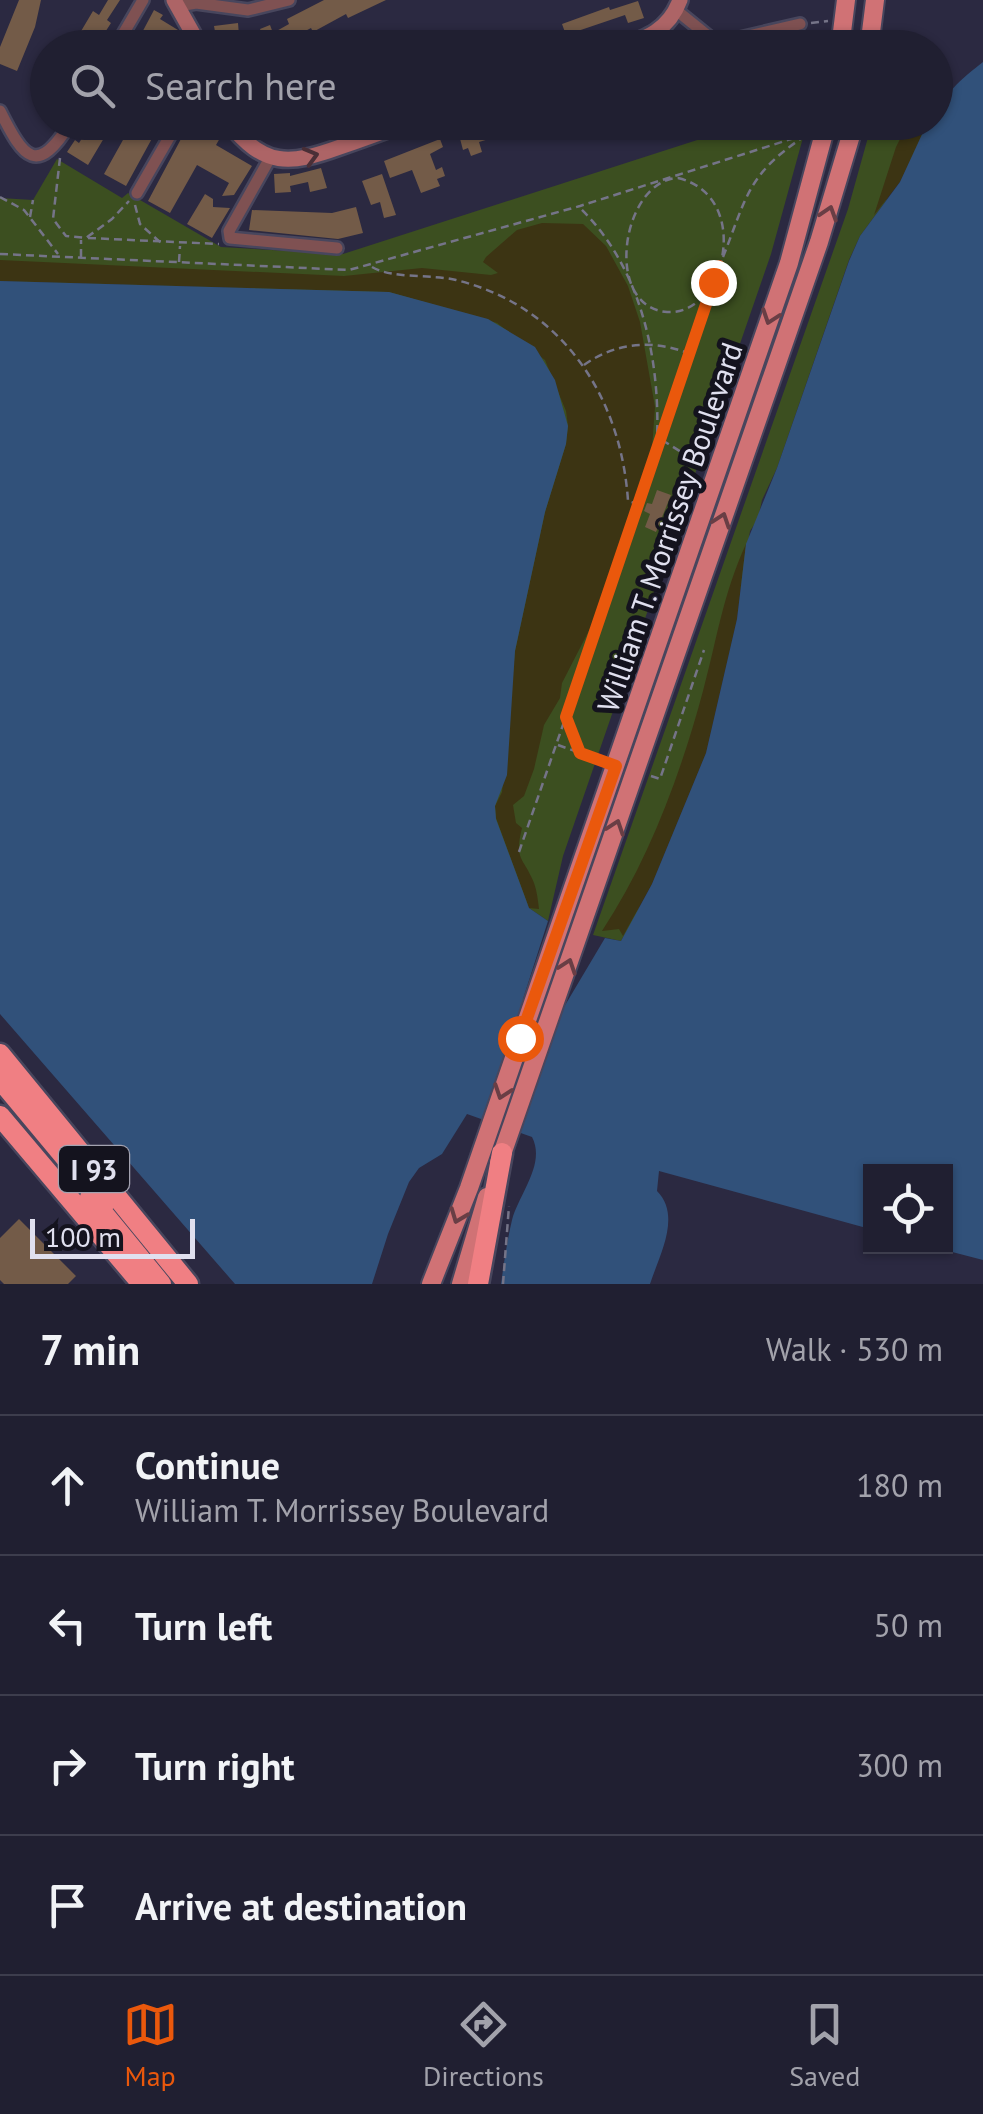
<!DOCTYPE html>
<html lang="en">
<head>
<meta charset="utf-8">
<style>
	:root { --surface:#201f31; --page:#2d2c3d; --text:#f1f3f6; --muted:#a2a2ab; --line:#3d3d4d; --accent:#ea580c }
	body { margin:0; font-family:"PT Sans",sans-serif; background:var(--page); color:var(--text) }
	.controls { position:absolute; right:30px; bottom:30px; display:grid; overflow:hidden; border-radius:0px; box-shadow:0 2px 8px #0004 }
	.controls button { width:90px; height:90px; display:grid; place-items:center; padding:0; border:0; border-bottom:2px solid var(--line); background:var(--surface); color:var(--text); font:50px sans-serif }
	.scale { position:absolute; left:30px; bottom:25px; width:165px; box-sizing:border-box; padding-left:10px; border:5px solid #e0e0ef; border-top:0; font-size:28px; line-height:35px; white-space:nowrap; color:#e0e0ef; -webkit-text-stroke:8px #14131e; paint-order:stroke }
	.stop { position:absolute; width:30px; height:30px; margin:-22px; border:8px solid #ea580c; border-radius:50%; background:#fff }
	.stop.end { background:#ea580c; border-color:#fff; box-shadow:0 2px 10px #0008 }
	.list { margin:0; padding:0; list-style:none }
	h2 { display:flex; justify-content:space-between; align-items:center; height:130px; margin:0; padding:0 40px; font-size:42px }
	h2 small { font-size:32px; font-weight:400; color:var(--muted) }
	.list li { display:grid; grid-template-columns:65px 1fr auto; gap:30px; align-items:center; box-sizing:border-box; height:140px; padding:0 40px; border-top:2px solid var(--line) }
	.list b { display:block; font-size:38px; white-space:nowrap }
	.list p { margin:0; font-size:32px; white-space:nowrap; color:var(--muted) }
	.list em { font-size:32px; font-style:normal; color:var(--muted) }
	.icon { flex:none; width:55px; height:55px; fill:none; stroke:currentColor; stroke-width:2; stroke-linecap:round; stroke-linejoin:round }
	.map { position:relative; flex:none; width:983px; height:1284px; overflow:hidden }
	.search { position:absolute; background:var(--surface); box-shadow:0 2px 8px #0004; left:30px; right:30px; top:30px; height:110px; display:flex; align-items:center; gap:25px; box-sizing:border-box; padding:0 35px; border-radius:55px; color:var(--muted); font-size:38px }
	.sheet { height:690px; background:var(--surface) }
	nav { display:flex; justify-content:space-around; align-items:center; box-sizing:border-box; height:140px; border-top:2px solid var(--line); background:var(--surface); font-size:28px; color:var(--muted) }
	nav a { display:grid; justify-items:center; gap:5px }
	nav .on { color:var(--accent) }
	.map>svg:first-child { display:block }
</style>
</head>
<body>
<div class="map">
<svg width="983" height="1284" viewBox="0 0 983 1284">
	<rect width="100%" height="100%" fill="#2b2941"/>
	<!-- green -->
	<path fill="#3c4f20" d="M750,123H807L771,254L563,856L548,921L529,908L251,288L0,281V198L33,200L57,159L122,198L128,193L221,247L343,254Z
		M872,123H929L885,202L860,236L849,260L777,468L762,500L758,519L750,531L741,586L637,913L621,941L593,935L848,209Z"/>
	<!-- sand -->
	<path fill="#3c3413" d="M908,123H929L900,182L874,215L896,147Z
		M542,223L583,224L606,246L628,286L640,322L655,407L651,462L599,611L562,683L560,698L544,725L534,769L524,796L513,805L516,823L522,828C514,861 523,856 534,883C537,891 538,901 539,909L529,908L496,818L495,806L502,792L515,651L545,512L566,444L568,426L566,411L545,360L497,323L389,292L0,281V260L344,276L422,268L491,275L498,273L483,262L486,257L517,230Z
		M746,544L737,619L706,753L652,884L623,936L619,929L602,931C649,860 681,773 703,691C717,639 723,594 746,544Z"/>
	<!-- water -->
	<path fill="#31517a" d="M983,62V1260L933,1247L946,1246V1172H870V1229L659,1171L657,1191C682,1216 659,1256 650,1284H501C504,1263 507,1241 512,1220C519,1194 546,1164 532,1137L467,1114L442,1154L419,1168L409,1182L388,1234L372,1284H235L0,1014V281L389,292L488,319L535,347L555,380L568,426L566,444L545,512L515,651L507,775L495,806L496,819L529,908L548,921L523,999L561,1012L605,938L621,941L652,884L706,753L737,619L746,544L777,468L849,261L860,236L900,182L924,130L929,123L936,122C936,99 965,76 983,62Z"/>
	<!-- building -->
	<path fill="#735b48" d="M19,0H41L35,27L17,71L0,64V47Z
		M108,0H120L107,20L111,23L95,48H71L93,11L99,15Z
		M324,0H386L348,18L346,14L313,32L311,28L279,45L280,48H268L260,29L270,25L273,33L289,24L287,19Z
		M638,1L644,18L628,23L625,15L566,35L562,24L609,7L610,10Z
		M154,10L163,15L160,19L178,30L168,46L152,36L145,47L137,42Z
		M238,23L240,48H218L214,26Z
		M92,122H101L110,128L88,165L67,152L75,140L79,143Z
		M133,122H161L126,186L104,174Z
		M190,122H205L202,128L220,138L216,145L252,166L234,195L222,196L229,183L197,165L170,213L148,201Z
		M441,122H506L509,133L479,142L482,152L471,156L468,148L463,150L458,131L445,135Z
		M440,139L443,147L430,154L436,170L442,167L445,176L437,179L440,186L421,193L412,170L390,178L384,161Z
		M321,168L327,188L310,192L308,182L290,186L291,192L275,193L274,174L290,173V176Z
		M382,174L396,215L384,218L380,202L371,205L362,181Z
		M205,194L213,199V207L230,208L212,238L187,224Z
		M356,207L363,233L338,239L249,230L252,210L332,213Z
		M657,490L671,495L656,532L645,527L650,514L644,511L647,503L652,504Z
		M19,1219L76,1276L68,1284H4L0,1280V1238Z"/>
	<g fill="none" stroke-linecap="round" stroke-linejoin="round">
		<!-- street casing -->
		<g stroke="#48465d" stroke-width="16">
			<path id="street" d="M179,6L196,3L248,10L289,0
				M676,10L723,48
				M718,43L800,24
				M115,48L143,0
				M0,111C24,159 37,177 71,122
				M270,158L229,231L230,238L337,248
				M137,193L178,122"/>
		</g>
		<!-- secondary casing -->
		<g stroke="#48465d" stroke-width="20">
			<path id="secondary" d="M174,0L201,48
				M619,48C647,38 669,30 680,0
				M228,122C264,168 290,165 340,147C363,139 386,131 408,122"/>
		</g>
		<!-- primary casing -->
		<g stroke="#48465d" stroke-width="22">
			<path id="primary" d="M840,48L846,0
				M869,48L875,0
				M499,1163L819,242L855,122
				M431,1284L469,1188L789,263L827,122
				M461,1284L487,1197"/>
		</g>
		<!-- highway casing -->
		<g stroke="#48465d" stroke-width="25">
			<path id="highway" d="M0,1054L188,1284
				M0,1079L104,1204
				M0,1116L142,1284
				M90,1197L161,1284
				M478,1284L502,1153"/>
		</g>
		<!-- path -->
		<path stroke="#757488" stroke-width="2.5" stroke-dasharray="8 5" stroke-linecap="butt" d="M811,23L828,21
			M60,158L53,219L66,236L86,238L112,219L129,201
			M678,178C753,196 726,316 667,312C602,307 622,180 678,178Z
			M0,197L24,210L58,254
			M135,205L140,224L161,243
			M30,217L33,200
			M88,238L219,244
			M0,254L349,270L580,206L807,134
			M81,257V240
			M723,257C746,199 747,175 802,138
			M179,262L180,246
			M372,267C392,279 431,274 456,280C562,306 621,396 628,501L638,504
			M584,365C616,342 654,339 690,354
			M662,440L702,465
			M657,444L661,439L714,283
			M566,717L580,752
			M558,745L602,761
			M651,776L660,779L704,650
			M519,852L656,456C663,369 644,269 579,207
			M503,1284L509,1206"/>
		<!-- street -->
		<use href="#street" stroke="#7f5152" stroke-width="11"/>
		<!-- secondary -->
		<use href="#secondary" stroke="#ad6466" stroke-width="15"/>
		<!-- primary -->
		<use href="#primary" stroke="#d07275" stroke-width="18"/>
		<!-- highway -->
		<use href="#highway" stroke="#f07f83" stroke-width="20"/>
	</g>
	<!-- one-way arrows -->
	<defs><path id="oneway-chevron" d="M-2-3.5L2.5 0L-2 3.5" fill="none" stroke-width="1.6" stroke-linecap="round" stroke-linejoin="round" transform="scale(2.5)"/></defs>
	<use stroke="#4a2f37" href="#oneway-chevron" transform="translate(311 156) rotate(-16)"/>
	<g stroke="#693e45">
		<use href="#oneway-chevron" transform="translate(829 213) rotate(-72)"/>
		<use href="#oneway-chevron" transform="translate(770 317) rotate(109)"/>
		<use href="#oneway-chevron" transform="translate(722 520) rotate(-71)"/>
		<use href="#oneway-chevron" transform="translate(616 827) rotate(-71)"/>
		<use href="#oneway-chevron" transform="translate(568 966) rotate(-71)"/>
		<use href="#oneway-chevron" transform="translate(502 1092) rotate(109)"/>
		<use href="#oneway-chevron" transform="translate(458 1216) rotate(111)"/>
	</g>
	<g fill="none" stroke-linecap="round" stroke-linejoin="round">
		<!-- route -->
		<path stroke="#ea580c" stroke-width="12" d="M520,1038L616,766L580,753L566,717L719,266L713,282"/>
	</g>
	<g text-anchor="middle" dominant-baseline="central" stroke-width="10" stroke-linejoin="round" paint-order="stroke">
		<!-- shield labels -->
		<rect fill="#14131e" stroke="#a3a2b0" stroke-width="2.5" x="59" y="1146" width="70" height="46" rx="8"/>
		<g font-size="28" font-weight="bold" fill="#e0e0ef">
			<text x="94" y="1169">I 93</text>
		</g>
		<!-- street labels -->
		<g font-size="30" fill="#e0e0ef" stroke="#14131e">
			<text transform="translate(669 527) rotate(-71)">William T. Morrissey Boulevard</text>
		</g>
	</g>
</svg>
<div class="controls">
<button><svg class="icon" aria-label="locate" viewBox="0 0 24 24"><circle cx="12" cy="12" r="6"/><path d="M12 2v4M12 18v4M2 12h4M18 12h4"/></svg></button>
</div>
<div class="scale">100 m</div>
<div class="stop" style="left:520px;top:1038px"></div>
<div class="stop end" style="left:713px;top:282px"></div>
<div class="search"><svg class="icon" aria-label="search" viewBox="0 0 24 24"><circle cx="10" cy="10" r="6"/><path d="M15 15l6 6"/></svg>Search here</div>
</div>
<section class="sheet">
<h2>7 min<small>Walk · 530 m</small></h2>
<ul class="list">
<li><svg class="icon" aria-label="ahead" viewBox="0 0 24 24"><path d="M12 20V5M6 11l6-6 6 6"/></svg><div><b>Continue</b><p>William T. Morrissey Boulevard</p></div><em>180 m</em></li>
<li><svg class="icon" aria-label="left" viewBox="0 0 24 24"><path d="M17 20v-9H6M10 6l-5 5 5 5"/></svg><div><b>Turn left</b></div><em>50 m</em></li>
<li><svg class="icon" aria-label="right" viewBox="0 0 24 24"><path d="M7 20v-9h11M14 6l5 5-5 5"/></svg><div><b>Turn right</b></div><em>300 m</em></li>
<li><svg class="icon" aria-label="arrive" viewBox="0 0 24 24"><path d="M6 21V4h12l-3 4 3 4H6"/></svg><div><b>Arrive at destination</b></div></li>
</ul>
</section>
<nav>
<a class="on"><svg class="icon" aria-label="map" viewBox="0 0 24 24"><path d="M3 6l6-2 6 2 6-2v14l-6 2-6-2-6 2zM9 4v14M15 6v14"/></svg>Map</a>
<a><svg class="icon" aria-label="directions" viewBox="0 0 24 24"><path d="M12 3l9 9-9 9-9-9zM9 14v-3h6M13 9l2 2-2 2"/></svg>Directions</a>
<a><svg class="icon" aria-label="saved" viewBox="0 0 24 24"><path d="M7 4h10v16l-5-4-5 4z"/></svg>Saved</a>
</nav>
</body>
</html>
